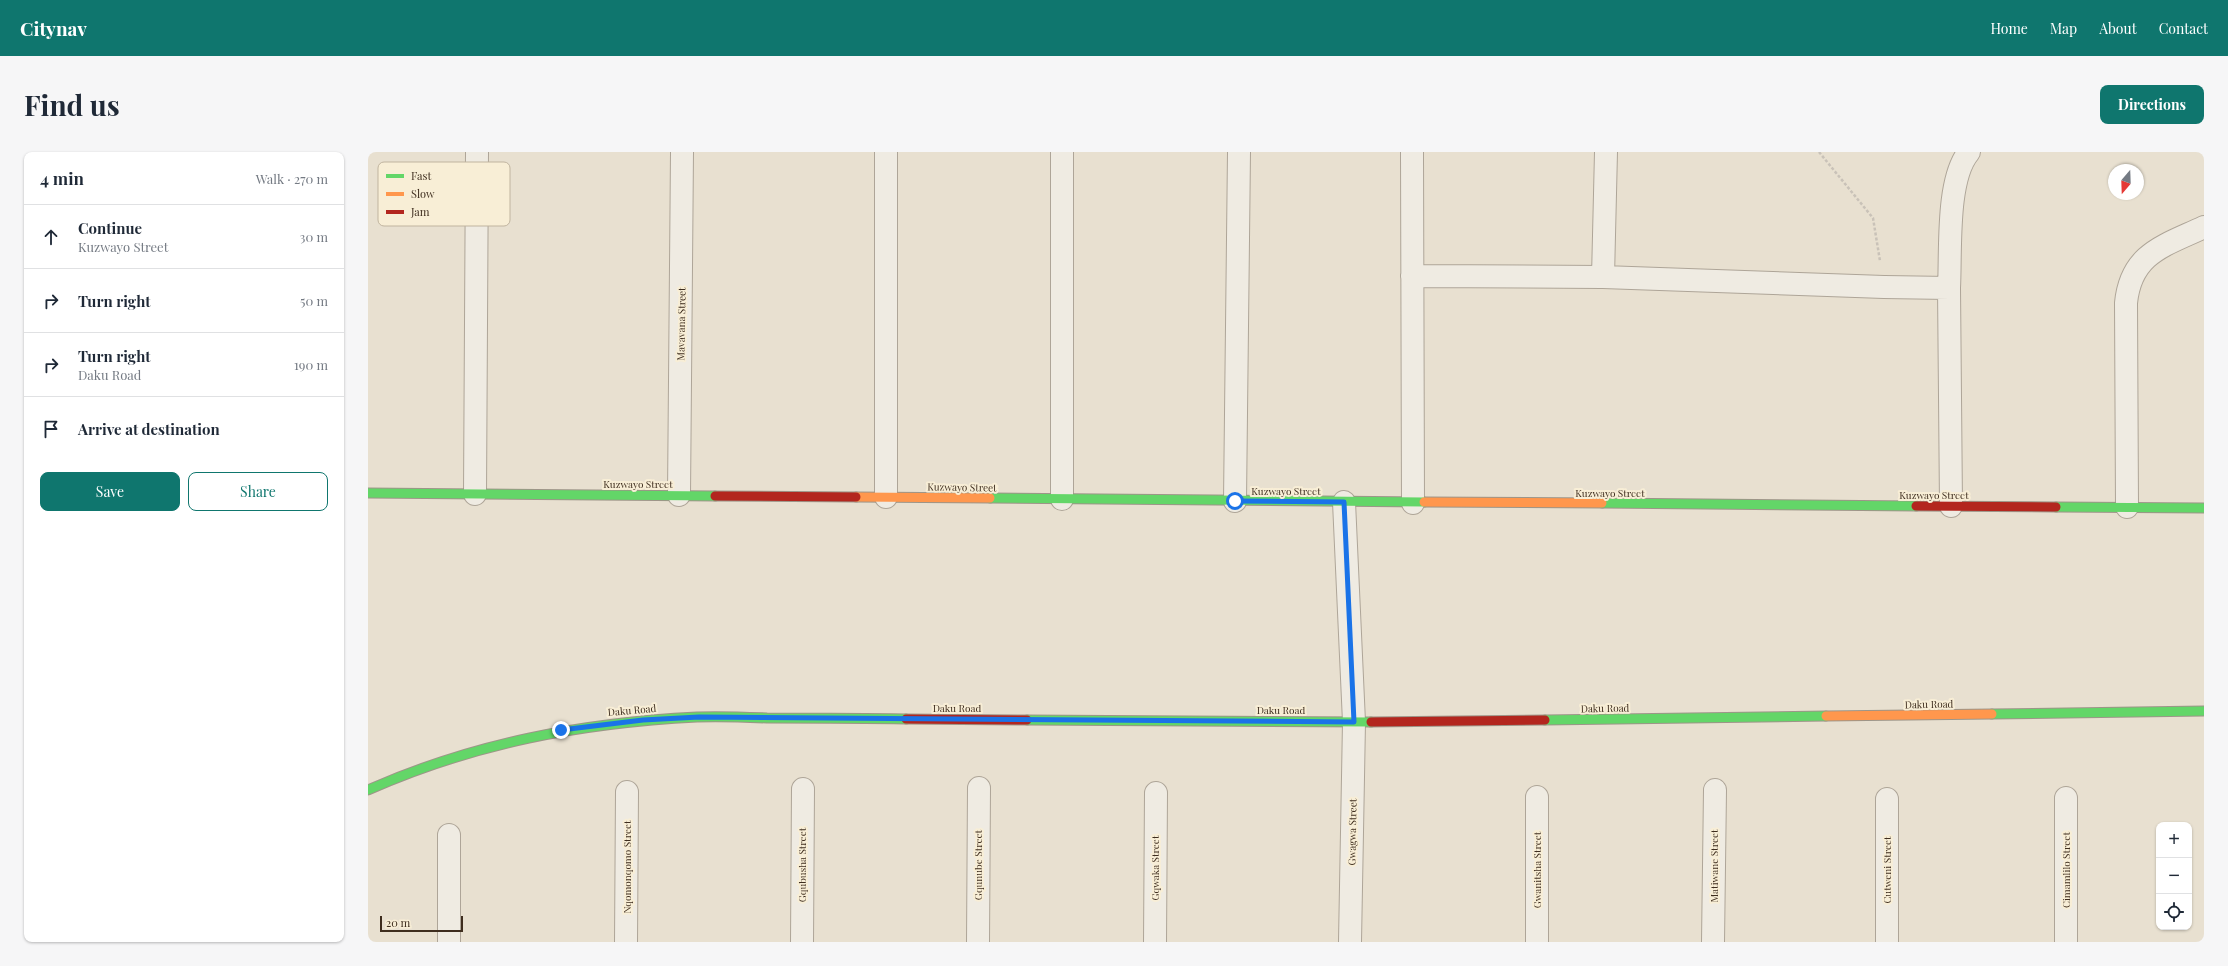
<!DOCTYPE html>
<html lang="en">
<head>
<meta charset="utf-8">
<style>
	:root { --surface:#fff; --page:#f6f6f7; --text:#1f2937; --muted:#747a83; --line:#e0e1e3; --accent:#0f766e }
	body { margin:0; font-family:"Playfair Display",serif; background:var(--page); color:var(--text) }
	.controls { position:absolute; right:12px; bottom:12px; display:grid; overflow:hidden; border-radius:8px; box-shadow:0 1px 3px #0004 }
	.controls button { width:36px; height:36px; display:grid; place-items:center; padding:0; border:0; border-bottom:1px solid var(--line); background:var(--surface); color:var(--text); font:20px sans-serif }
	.compass { position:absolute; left:1740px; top:12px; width:36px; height:36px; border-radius:50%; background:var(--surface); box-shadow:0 1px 3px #0004; rotate:199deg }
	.scale { position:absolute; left:12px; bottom:10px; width:83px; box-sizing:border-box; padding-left:4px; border:2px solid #3e2d1e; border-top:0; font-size:11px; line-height:14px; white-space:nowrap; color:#3e2d1e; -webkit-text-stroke:3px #f8eed6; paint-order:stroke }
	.stop { position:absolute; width:12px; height:12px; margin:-9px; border:3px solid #1a73e8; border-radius:50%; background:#fff }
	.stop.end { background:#1a73e8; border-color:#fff; box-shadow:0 1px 4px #0008 }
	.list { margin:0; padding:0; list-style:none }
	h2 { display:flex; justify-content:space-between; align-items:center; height:52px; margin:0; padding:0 16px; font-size:17px }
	h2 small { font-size:13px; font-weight:400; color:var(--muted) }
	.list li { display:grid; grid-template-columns:26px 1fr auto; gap:12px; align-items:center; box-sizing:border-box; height:64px; padding:0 16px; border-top:1px solid var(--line) }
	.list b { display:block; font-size:15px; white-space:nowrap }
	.list p { margin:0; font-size:13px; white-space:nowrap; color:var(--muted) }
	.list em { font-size:13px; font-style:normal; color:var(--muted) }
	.actions { display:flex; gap:8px; padding:12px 16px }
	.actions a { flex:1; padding:9px 0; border:1px solid var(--accent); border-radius:8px; text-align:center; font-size:14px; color:var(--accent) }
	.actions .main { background:var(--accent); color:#fff }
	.icon { flex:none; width:22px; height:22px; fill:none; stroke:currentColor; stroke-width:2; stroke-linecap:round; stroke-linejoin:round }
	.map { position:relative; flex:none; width:1836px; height:790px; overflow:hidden; border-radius:8px }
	header { display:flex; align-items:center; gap:24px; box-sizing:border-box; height:56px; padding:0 20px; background:var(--accent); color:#fff }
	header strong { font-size:19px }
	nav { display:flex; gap:22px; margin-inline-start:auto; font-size:14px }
	.intro { display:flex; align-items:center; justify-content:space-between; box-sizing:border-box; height:96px; padding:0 24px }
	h1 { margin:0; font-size:28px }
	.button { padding:10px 18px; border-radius:8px; background:var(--accent); color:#fff; font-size:14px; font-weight:700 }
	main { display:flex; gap:24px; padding:0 24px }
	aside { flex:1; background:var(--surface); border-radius:8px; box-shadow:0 1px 3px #0004 }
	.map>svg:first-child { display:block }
</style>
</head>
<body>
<header>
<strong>Citynav</strong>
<nav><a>Home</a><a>Map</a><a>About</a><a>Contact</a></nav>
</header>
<div class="intro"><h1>Find us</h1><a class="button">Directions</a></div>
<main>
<aside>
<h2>4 min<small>Walk · 270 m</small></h2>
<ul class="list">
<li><svg class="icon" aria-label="ahead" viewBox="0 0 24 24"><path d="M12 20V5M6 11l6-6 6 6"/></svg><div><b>Continue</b><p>Kuzwayo Street</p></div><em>30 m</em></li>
<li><svg class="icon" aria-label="right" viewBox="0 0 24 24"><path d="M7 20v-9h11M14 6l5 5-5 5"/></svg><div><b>Turn right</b></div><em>50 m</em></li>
<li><svg class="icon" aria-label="right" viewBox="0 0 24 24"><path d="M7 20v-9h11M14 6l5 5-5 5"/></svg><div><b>Turn right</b><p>Daku Road</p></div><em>190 m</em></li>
<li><svg class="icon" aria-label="arrive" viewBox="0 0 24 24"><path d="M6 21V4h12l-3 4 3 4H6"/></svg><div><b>Arrive at destination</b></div></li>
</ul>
<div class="actions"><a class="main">Save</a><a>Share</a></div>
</aside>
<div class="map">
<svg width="1836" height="790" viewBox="0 0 1836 790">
	<rect width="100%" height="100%" fill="#e8e0d0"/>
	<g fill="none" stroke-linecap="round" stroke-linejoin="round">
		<!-- street casing -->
		<g stroke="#aea598" stroke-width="24">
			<path id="street" d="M1044,0L1045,351
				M1044,124L1235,125L1516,135L1581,136L1583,354
				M1235,125L1238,0
				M1581,136C1583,100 1578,27 1601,0
				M107,342L109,0
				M311,343L314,0
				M518,345V0
				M694,347V0
				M867,349L871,0
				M976,350L986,570L982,790
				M1759,355L1758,151C1763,101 1796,94 1836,75
				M81,683V790
				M258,790L259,640
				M434,790L435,637
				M610,790L611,636
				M787,790L788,641
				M1169,790V645
				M1345,790L1347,638
				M1519,790V647
				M1698,790V646"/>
		</g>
		<!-- fast casing -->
		<g stroke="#9d9588" stroke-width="11">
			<path id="fast" d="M0,341L347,344
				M622,346L1056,350
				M1234,351L1548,354
				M1688,355L1836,356
				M1624,562L1836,559
				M659,568L1003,570
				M1177,568L1458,564
				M0,638C106,591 213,571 329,565C352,564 376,565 399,566C445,566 492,566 538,567"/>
		</g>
		<!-- slow casing -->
		<g stroke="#9d9588" stroke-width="11">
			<path id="slow" d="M488,345L622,346
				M1056,350L1234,351
				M1458,564L1624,562"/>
		</g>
		<!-- jam casing -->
		<g stroke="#9d9588" stroke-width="11">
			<path id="jam" d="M347,344L488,345
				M1548,354L1688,355
				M538,567L659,568
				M1003,570L1177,568"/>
		</g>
		<!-- path -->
		<path stroke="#c9c2b8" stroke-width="2.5" stroke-dasharray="3 2" stroke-linecap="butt" d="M1451,0L1505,66L1512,109"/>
		<!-- street -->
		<use href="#street" stroke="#efebe2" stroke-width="22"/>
		<!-- fast -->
		<use href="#fast" stroke="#63d668" stroke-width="9"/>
		<!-- slow -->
		<use href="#slow" stroke="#ff974d" stroke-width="9"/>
		<!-- jam -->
		<use href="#jam" stroke="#b3261e" stroke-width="9"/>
	</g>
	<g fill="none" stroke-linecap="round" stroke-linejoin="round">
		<!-- route -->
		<path stroke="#1a73e8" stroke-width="5" d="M193,578L275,568L331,565L986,570L976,350L867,349"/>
	</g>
	<g text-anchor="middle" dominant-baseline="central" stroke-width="4" stroke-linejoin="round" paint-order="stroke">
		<!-- street labels -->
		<g font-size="10" fill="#3e2d1e" stroke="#f8eed6">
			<text transform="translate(313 172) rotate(-89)">Mavavana Street</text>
			<text x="270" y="332">Kuzwayo Street</text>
			<text transform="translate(594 335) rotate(1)">Kuzwayo Street</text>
			<text x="918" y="339">Kuzwayo Street</text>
			<text x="1242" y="341">Kuzwayo Street</text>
			<text x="1566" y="343">Kuzwayo Street</text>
			<text transform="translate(1561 552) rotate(-1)">Daku Road</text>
			<text x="589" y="556">Daku Road</text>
			<text transform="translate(1237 556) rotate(-1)">Daku Road</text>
			<text transform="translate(264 558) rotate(-5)">Daku Road</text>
			<text x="913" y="558">Daku Road</text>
			<text transform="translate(984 680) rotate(-89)">Gwagwa Street</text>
			<text transform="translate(434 713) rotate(-90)">Gqubusha Street</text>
			<text transform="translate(610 713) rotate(-90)">Gqunube Street</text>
			<text transform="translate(1346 714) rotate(-90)">Matiwane Street</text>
			<text transform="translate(259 715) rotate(-90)">Nqomonqomo Street</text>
			<text transform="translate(787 716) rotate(-90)">Gqwaka Street</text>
			<text transform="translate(1169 718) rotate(-90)">Gwanitsha Street</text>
			<text transform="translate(1519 718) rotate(-90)">Cutweni Street</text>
			<text transform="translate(1698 718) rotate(-90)">Cimamlilo Street</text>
		</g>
	</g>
	<!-- legend -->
	<rect x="10" y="10" width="132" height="64" rx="6" fill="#f8eed6" stroke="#c0b49f" stroke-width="1"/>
	<rect x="18" y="22" width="18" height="4" fill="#63d668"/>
	<rect x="18" y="40" width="18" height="4" fill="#ff974d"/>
	<rect x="18" y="58" width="18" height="4" fill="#b3261e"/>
	<g font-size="11" fill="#3e2d1e">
		<text x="43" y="28">Fast</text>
		<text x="43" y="46">Slow</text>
		<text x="43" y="64">Jam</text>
	</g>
</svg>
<div class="controls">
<button>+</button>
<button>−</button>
<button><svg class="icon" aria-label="locate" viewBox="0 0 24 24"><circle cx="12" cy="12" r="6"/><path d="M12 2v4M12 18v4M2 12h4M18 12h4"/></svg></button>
</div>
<svg class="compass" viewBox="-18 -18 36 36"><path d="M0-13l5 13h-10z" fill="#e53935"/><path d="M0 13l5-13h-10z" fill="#747a83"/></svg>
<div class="scale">20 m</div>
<div class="stop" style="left:867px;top:349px"></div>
<div class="stop end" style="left:193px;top:578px"></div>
</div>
</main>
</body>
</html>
